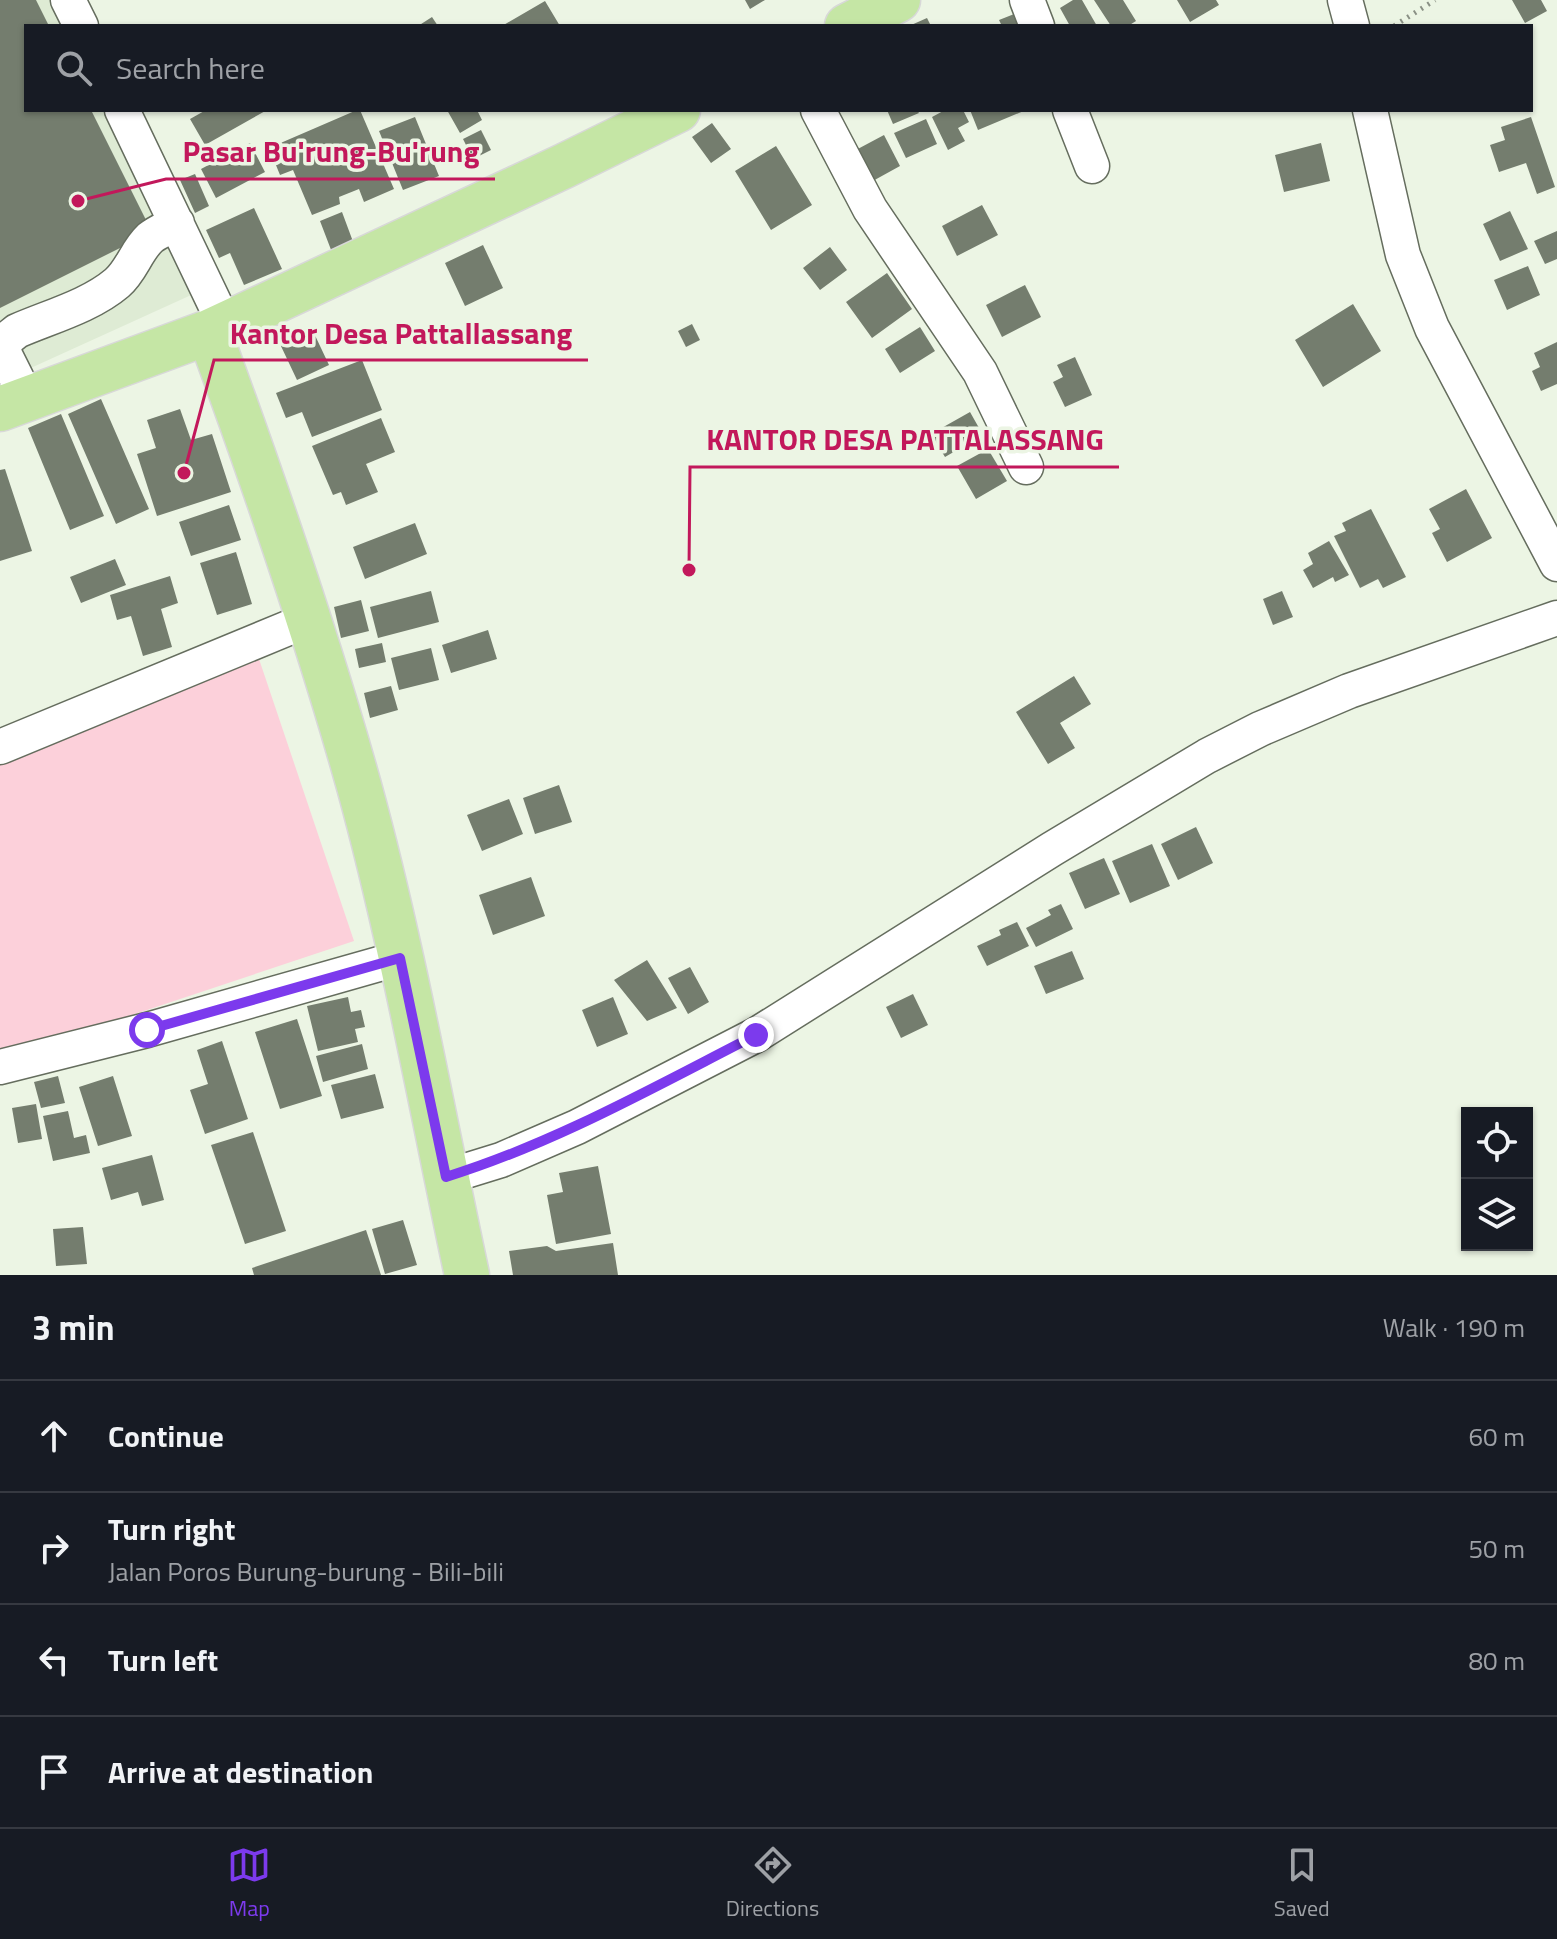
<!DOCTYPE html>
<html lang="en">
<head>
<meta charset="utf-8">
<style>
	:root { --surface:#171b24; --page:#20242c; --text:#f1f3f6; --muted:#9ea1a6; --line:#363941; --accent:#7c3aed }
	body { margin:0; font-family:"Titillium Web",sans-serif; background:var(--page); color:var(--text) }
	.controls { position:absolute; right:24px; bottom:24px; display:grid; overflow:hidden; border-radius:0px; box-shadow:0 2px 6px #0004 }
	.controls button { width:72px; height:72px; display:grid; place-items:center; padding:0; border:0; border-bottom:2px solid var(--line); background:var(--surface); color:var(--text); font:40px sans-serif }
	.stop { position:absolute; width:24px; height:24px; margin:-18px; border:6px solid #7c3aed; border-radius:50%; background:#fff }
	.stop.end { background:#7c3aed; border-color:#fff; box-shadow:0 2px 8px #0008 }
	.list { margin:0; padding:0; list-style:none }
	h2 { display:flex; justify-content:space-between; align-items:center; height:104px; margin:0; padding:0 32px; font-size:34px }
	h2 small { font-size:26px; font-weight:400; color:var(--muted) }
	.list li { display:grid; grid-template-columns:52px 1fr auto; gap:24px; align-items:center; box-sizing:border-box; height:112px; padding:0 32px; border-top:2px solid var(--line) }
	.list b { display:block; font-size:30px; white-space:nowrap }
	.list p { margin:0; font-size:26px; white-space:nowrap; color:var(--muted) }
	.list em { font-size:26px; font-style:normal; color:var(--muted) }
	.icon { flex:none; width:44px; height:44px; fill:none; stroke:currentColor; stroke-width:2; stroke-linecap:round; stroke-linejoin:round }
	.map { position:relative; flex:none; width:1557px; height:1275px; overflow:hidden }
	.search { position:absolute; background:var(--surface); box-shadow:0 2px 6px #0004; left:24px; right:24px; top:24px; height:88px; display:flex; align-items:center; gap:20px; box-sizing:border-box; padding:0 28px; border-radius:0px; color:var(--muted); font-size:30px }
	.sheet { height:552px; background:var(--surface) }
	nav { display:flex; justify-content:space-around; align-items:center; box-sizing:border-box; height:112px; border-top:2px solid var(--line); background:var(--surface); font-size:22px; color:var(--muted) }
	nav a { display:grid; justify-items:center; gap:4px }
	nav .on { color:var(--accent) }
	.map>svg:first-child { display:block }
</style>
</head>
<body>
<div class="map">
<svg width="1557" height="1275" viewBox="0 0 1557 1275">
	<rect width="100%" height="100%" fill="#ecf5e4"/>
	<!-- built -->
	<path fill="#deebd4" d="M0,0H60L73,26H26V110H113L200,291L0,382Z"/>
	<!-- green -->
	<path fill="#fcd0da" d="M258,656L354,941L0,1059V765Z"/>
	<!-- building -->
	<path fill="#747d6e" d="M0,0H36L49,26H26V110H91L152,232L0,308Z
		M745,0H765L750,9Z
		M1073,0H1082L1097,26H1070L1060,8Z
		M1094,0H1123L1136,21L1128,26H1111Z
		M1177,0H1216L1219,5L1190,22Z
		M1512,0H1541L1547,11L1525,23Z
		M545,1L560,26H502Z
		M1022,11L1029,26H1002L999,20Z
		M432,17L438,26H418Z
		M927,18L931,26H909Z
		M206,110H267L205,145L190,119Z
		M357,110H360L394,189L364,202L359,189L339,197L340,204L312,215L293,170L280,175L269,148Z
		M447,110H477L482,120L460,133Z
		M887,110H917L919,113L893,124Z
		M945,110H963L969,122L958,128L965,141L948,150L932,117Z
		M970,110H1026L978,130Z
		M415,117L439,176L403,190L379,131Z
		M1531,117L1555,187L1537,194L1526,163L1499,172L1490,145L1505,140L1501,127Z
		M926,119L937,144L906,158L894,133Z
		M712,123L731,149L711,163L692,137Z
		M481,130L491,150L473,159L463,139Z
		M884,135L900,166L871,182L854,151Z
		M250,143L265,172L216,198L201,169Z
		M1321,143L1330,181L1284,192L1275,155Z
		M776,146L812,205L771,230L735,171Z
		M195,174L209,206L195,213L180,180Z
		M982,205L998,235L957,256L942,226Z
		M254,208L282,269L244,285L230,253L219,258L206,230Z
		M1510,211L1528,249L1500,261L1483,224Z
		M342,212L355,247L333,255L320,221Z
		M1557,231V259L1545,264L1534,241Z
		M483,245L503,288L465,306L445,263Z
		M830,247L847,270L820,290L803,268Z
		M1528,266L1540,295L1507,310L1494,280Z
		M887,273L912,309L872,338L846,302Z
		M1025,285L1041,317L1002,337L986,305Z
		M1353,304L1381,351L1323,387L1295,340Z
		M692,324L700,340L686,347L678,331Z
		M920,327L935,351L900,373L885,349Z
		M312,329L329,365L297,380L280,344Z
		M1557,342V384L1541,391L1532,371L1540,367L1534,353Z
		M1075,357L1092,395L1065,407L1053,382L1063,377L1057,365Z
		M362,360L382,410L312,437L302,412L286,418L276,393Z
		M101,399L149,509L116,524L68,414Z
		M180,409L191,440L212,434L231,492L157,516L137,454L156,448L147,420Z
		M970,412L983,435L945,457L931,434Z
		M61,414L104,516L70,530L28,428Z
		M381,418L395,452L366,464L378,492L346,505L341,492L333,495L312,446Z
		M988,449L1007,481L976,499L957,466Z
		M5,469L32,551L0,561V470Z
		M1466,489L1492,538L1447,562L1432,533L1440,529L1429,509Z
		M229,505L241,540L191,556L179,522Z
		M1371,509L1406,577L1383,588L1378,579L1360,588L1334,536L1346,531L1342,523Z
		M415,523L427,554L365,579L353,547Z
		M1329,541L1349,575L1335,582L1333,577L1313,588L1303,570L1313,564L1308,553Z
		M236,552L252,604L217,615L200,563Z
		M115,559L126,585L81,603L70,577Z
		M170,576L178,603L161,609L172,647L143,656L131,616L117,620L110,595Z
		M431,591L439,622L378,638L370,607Z
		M1282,591L1293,617L1273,625L1263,599Z
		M361,600L369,631L341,638L334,607Z
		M488,630L497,659L451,673L442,645Z
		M382,643L386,662L359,668L355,649Z
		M431,648L439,680L399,690L391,658Z
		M1074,676L1091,704L1060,723L1075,748L1048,764L1016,712Z
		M391,686L398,710L370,718L364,693Z
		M559,785L572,822L535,834L523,798Z
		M509,799L523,834L482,851L467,815Z
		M1196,827L1213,863L1178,880L1161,844Z
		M1152,844L1170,886L1130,903L1112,861Z
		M1104,858L1120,894L1085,909L1069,873Z
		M531,877L545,916L493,935L479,895Z
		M1061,904L1073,929L1036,947L1026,928L1051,915L1048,910Z
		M1017,922L1029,946L987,966L977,946L1001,935L999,930Z
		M1072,951L1084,979L1046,994L1034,966Z
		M647,960L677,1008L647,1021L614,980Z
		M690,967L709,1002L688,1014L668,978Z
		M913,994L928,1025L901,1038L886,1007Z
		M348,997L351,1012L361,1010L365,1027L355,1029L358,1042L318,1051L307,1006Z
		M613,997L628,1034L597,1047L582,1010Z
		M297,1019L322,1096L280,1109L255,1032Z
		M222,1041L248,1119L205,1134L190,1090L208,1084L197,1050Z
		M362,1044L368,1069L323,1082L316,1056Z
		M375,1074L384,1108L341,1119L331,1085Z
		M58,1076L65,1103L41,1108L34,1082Z
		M113,1076L132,1136L98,1146L79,1087Z
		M36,1104L42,1139L18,1143L12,1108Z
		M68,1111L74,1138L86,1135L90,1153L53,1161L43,1116Z
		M253,1132L286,1231L245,1244L211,1145Z
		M152,1155L164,1200L142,1206L138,1192L111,1200L102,1168Z
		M598,1166L611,1234L556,1244L547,1195L563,1192L559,1173Z
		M403,1220L417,1265L385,1274L372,1229Z
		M83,1227L87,1264L56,1266L53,1229Z
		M366,1230L381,1275H254L252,1268Z
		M613,1243L618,1275H513L509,1251L547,1246L556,1251Z"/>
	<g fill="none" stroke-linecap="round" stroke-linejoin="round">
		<!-- minor casing -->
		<g stroke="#656d5e" stroke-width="37">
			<path id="minor" d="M68,0L81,26
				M1027,0L1037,26
				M1345,0L1352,26
				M122,110L225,325
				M818,110L870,209L980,372L1026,467
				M1070,110L1092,166
				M1370,110L1403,255L1432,328L1557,564
				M27,399L3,351L7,339L17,331C49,317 90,306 117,283C132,270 136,251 150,238C157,232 168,228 177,223
				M0,747L310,619
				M0,1067L147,1030L400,958
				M446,1177L501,1160L577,1127L756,1035L1052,849L1207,756L1260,729L1349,691L1557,618"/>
		</g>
		<!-- major casing -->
		<g stroke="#d8d8d8" stroke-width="47">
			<path id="major" d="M847,26L898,0
				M0,409L209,332
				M467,1275C432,1112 403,946 359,786C316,632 264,482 209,332L564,166L678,110"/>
		</g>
		<!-- path -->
		<path stroke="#8a9085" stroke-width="5" stroke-dasharray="2 6" stroke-linecap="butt" d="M1394,26L1435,0"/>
		<!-- minor -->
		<use href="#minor" stroke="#fff" stroke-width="34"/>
		<!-- major -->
		<use href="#major" stroke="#c5e6a5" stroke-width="44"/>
	</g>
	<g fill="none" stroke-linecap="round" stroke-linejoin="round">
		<!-- route -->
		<path stroke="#7c3aed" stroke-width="10" d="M147,1030L400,958L446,1177C555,1143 654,1087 756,1035"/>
	</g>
	<!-- callouts -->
	<path fill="none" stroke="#c2185b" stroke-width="3" d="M78 201L166 179H495M184 473L214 360H588M689 570L690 467H1119"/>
	<g fill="#c2185b" stroke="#ecf5e4" stroke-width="3">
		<circle cx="78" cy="201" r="8"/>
		<circle cx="184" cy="473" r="8"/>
		<circle cx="689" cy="570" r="8"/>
	</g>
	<g font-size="30" text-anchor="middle" font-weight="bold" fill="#c2185b" stroke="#ecf5e4" stroke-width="7" stroke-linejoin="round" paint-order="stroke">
		<text x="331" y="162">Pasar Bu'rung-Bu'rung</text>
		<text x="401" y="344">Kantor Desa Pattallassang</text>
		<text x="905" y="450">KANTOR DESA PATTALASSANG</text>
	</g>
</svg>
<div class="controls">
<button><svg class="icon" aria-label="locate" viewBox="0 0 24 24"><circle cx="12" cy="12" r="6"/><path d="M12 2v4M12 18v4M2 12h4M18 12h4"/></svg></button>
<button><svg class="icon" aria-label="layers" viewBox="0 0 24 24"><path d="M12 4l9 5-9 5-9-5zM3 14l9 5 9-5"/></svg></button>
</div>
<div class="stop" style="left:147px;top:1030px"></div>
<div class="stop end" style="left:756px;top:1035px"></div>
<div class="search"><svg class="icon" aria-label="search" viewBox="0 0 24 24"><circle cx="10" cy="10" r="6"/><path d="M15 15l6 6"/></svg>Search here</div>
</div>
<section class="sheet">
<h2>3 min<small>Walk · 190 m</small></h2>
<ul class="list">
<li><svg class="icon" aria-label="ahead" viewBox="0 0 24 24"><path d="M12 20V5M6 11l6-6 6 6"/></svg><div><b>Continue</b></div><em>60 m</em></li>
<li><svg class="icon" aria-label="right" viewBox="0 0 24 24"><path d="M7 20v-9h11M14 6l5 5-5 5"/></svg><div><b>Turn right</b><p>Jalan Poros Burung-burung - Bili-bili</p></div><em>50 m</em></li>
<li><svg class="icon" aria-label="left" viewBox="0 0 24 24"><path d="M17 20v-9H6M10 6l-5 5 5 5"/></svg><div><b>Turn left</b></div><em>80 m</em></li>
<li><svg class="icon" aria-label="arrive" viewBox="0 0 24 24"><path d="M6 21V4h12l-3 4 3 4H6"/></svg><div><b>Arrive at destination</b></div></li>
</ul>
</section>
<nav>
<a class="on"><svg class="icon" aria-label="map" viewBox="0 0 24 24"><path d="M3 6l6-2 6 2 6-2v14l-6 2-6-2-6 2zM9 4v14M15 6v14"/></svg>Map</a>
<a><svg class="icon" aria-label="directions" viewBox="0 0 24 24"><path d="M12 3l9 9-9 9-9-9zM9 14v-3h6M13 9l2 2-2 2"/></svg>Directions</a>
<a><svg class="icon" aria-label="saved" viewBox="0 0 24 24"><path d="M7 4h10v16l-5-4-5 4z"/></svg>Saved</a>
</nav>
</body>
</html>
